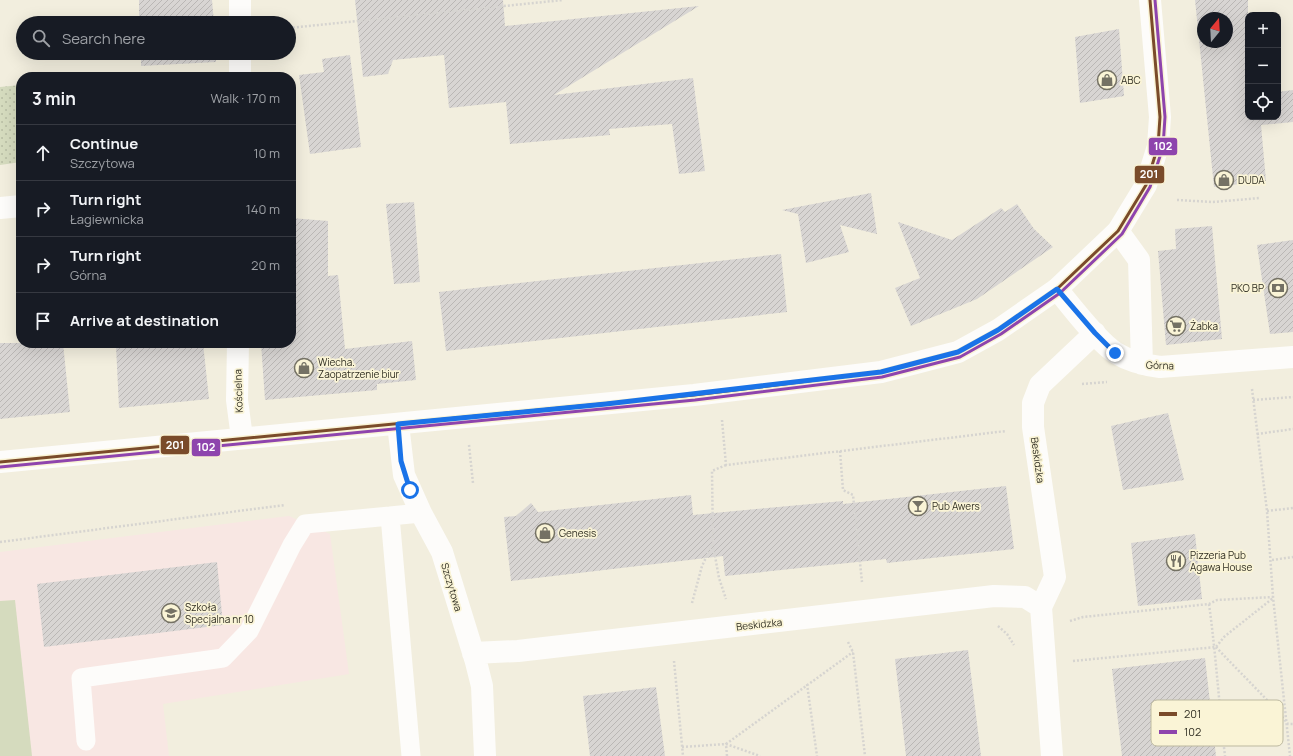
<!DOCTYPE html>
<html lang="en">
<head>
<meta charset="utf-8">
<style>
	:root { --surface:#171b24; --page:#242831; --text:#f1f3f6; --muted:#9ea1a6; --line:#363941 }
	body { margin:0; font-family:Manrope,sans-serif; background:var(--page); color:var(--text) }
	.controls { position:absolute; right:12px; top:12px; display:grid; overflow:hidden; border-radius:8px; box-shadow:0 4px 16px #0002 }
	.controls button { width:36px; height:36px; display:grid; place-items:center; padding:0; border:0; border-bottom:1px solid var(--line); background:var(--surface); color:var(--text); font:20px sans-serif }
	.compass { position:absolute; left:1197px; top:12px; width:36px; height:36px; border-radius:50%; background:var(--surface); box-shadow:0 4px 16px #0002; rotate:18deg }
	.stop { position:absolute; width:12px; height:12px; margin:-9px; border:3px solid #1a73e8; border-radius:50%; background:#fff }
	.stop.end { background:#1a73e8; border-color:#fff; box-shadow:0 1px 4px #0008 }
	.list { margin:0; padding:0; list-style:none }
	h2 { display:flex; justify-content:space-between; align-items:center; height:52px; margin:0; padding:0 16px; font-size:17px }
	h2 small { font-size:13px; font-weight:400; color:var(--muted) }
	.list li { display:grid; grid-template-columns:26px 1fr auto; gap:12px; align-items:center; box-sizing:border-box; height:56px; padding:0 16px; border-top:1px solid var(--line) }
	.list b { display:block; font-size:15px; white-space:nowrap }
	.list p { margin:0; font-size:13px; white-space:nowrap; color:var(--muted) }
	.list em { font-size:13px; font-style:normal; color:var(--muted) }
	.icon { flex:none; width:22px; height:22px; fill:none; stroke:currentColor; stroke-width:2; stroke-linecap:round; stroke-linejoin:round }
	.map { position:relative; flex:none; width:1293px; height:756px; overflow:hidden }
	.search { position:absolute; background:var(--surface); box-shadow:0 4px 16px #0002; left:16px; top:16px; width:280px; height:44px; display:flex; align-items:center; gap:10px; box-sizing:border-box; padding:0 14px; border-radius:22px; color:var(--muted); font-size:15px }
	.panel { position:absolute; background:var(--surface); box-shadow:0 4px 16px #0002; left:16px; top:72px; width:280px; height:276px; border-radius:16px }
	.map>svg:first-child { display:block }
</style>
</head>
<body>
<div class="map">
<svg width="1293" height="756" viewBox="0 0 1293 756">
	<defs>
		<pattern id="garden-dots" width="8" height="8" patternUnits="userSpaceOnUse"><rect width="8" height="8" fill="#d5dbbe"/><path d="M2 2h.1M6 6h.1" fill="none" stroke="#b7bca3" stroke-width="1.8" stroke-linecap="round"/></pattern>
		<pattern id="building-hatch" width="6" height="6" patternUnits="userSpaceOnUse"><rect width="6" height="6" fill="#d8d5d3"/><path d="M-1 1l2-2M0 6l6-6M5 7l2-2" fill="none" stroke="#bab7b5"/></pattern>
	</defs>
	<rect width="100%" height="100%" fill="#f2eede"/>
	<!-- education -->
	<path fill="#f8e7e3" d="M289,516L330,534L349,674L163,704L169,756H0V552Z"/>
	<!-- grass -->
	<path fill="#d5dbbe" d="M15,600L32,756H0V601Z"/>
	<!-- garden -->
	<path fill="url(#garden-dots)" d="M21,85V162L0,165V87Z"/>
	<!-- building -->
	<path fill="url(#building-hatch)" fill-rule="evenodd" d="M139,0H212L214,23H139Z
		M355,0H503L505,26L699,6L554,95L693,78L705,171L679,174L672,124L609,129L610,135L510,144L506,102L449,108L444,55L393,60L388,74L363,77Z
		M1195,0H1248V117H1278V92L1293,90V122L1261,125L1266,181L1214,187ZM1203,18H1227V42H1203Z
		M1119,29L1124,96L1080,103L1075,37Z
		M141,53H215L216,62L141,66Z
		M350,55L361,147L310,154L299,75L324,72L322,59Z
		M871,193L877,234L840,225L849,252L806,263L798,214L782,210Z
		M414,202L420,282L394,284L386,204Z
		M1017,204L1034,229L1053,247L977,299L911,326L895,288L920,278L898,222L952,240L1001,208L1005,212Z
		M291,218L328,221V276L338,275L345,349L412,341L416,380L377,384V390L265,400L261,343H291Z
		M1212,226L1222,339L1166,345L1158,251L1176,249L1175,229Z
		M1293,240V332L1270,334L1257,245Z
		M781,254L787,312L446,351L439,292Z
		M0,343H63L70,412L0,419Z
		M139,343H203L209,399L119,408L116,346Z
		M1168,413L1184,480L1123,490L1111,426Z
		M1006,486L1014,549L887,563L886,559L725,576L723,556L511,581L504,517L516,516L531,503L538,512L691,495L693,515L843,501V504Z
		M1195,534L1202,599L1138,606L1131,543Z
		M217,562L223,625L44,647L37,584Z
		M968,650L981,756H906L895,659Z
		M1205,658L1216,756H1122L1112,669Z
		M656,687L665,756H590L583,696Z"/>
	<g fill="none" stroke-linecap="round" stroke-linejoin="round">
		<!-- path -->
		<path stroke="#d6d4d0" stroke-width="2.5" stroke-dasharray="2 2" stroke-linecap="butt" d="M289,28L563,0
			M1177,200L1213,202L1260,198
			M1082,384L1107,382
			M1252,389L1267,511L1273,597L1290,756
			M1253,400L1293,397
			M722,420L726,465L1006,431
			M1257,434L1293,429
			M469,445L473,483
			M840,451L843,490L853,495L862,582
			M726,465L712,471L713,545L719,578L726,599
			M1267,511L1293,508
			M0,542L285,505
			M1272,560L1293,557
			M692,603L702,566L712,545
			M1209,604C1216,655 1219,705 1225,756
			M1070,621L1083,617L1209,604L1217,600L1273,597
			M998,626L1007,634L1014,645
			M848,642L853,652L865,756
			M1216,647C1240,673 1266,697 1288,724H1293
			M674,661L683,756
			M1073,661L1216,647L1224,637L1273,598
			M807,684L817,756
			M1219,711L1275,709
			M682,747L726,744L760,756
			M727,756L726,744L853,652"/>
		<!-- lane -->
		<path stroke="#fdfcfa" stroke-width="19" d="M86,741L81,678L223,658L249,631L292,545L305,524L390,516
			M411,756L390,516L421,513"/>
		<!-- street -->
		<path stroke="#fdfcfa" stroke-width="22" d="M240,23V0
			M240,77V53
			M0,208L21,206
			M1118,231L1139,260L1142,364
			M1057,289C1070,305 1099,343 1116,353C1129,361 1144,365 1160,367L1293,357
			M238,343L237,400L242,438
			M398,424L404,475L421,513L442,552L476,662L482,686L485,756
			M1041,607L1055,577L1033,427V403L1040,385L1095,333
			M473,653L518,651L994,596L1025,597L1041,607L1052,756"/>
		<!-- secondary -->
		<path stroke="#fdfcfa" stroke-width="22" d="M0,462L694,395L881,372L958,352L998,330L1057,289L1118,231L1146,185L1158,146L1160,117L1150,0"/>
		<!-- bus-1 casing -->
		<g stroke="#faf4d6" stroke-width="6">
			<path id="bus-1" d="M0,462L694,395L881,372L958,352L998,330L1057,289L1118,231L1146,185L1158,146L1160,117L1150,0"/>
		</g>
		<!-- bus-2 casing -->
		<g stroke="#faf4d6" stroke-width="6">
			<path id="bus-2" d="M0,467L695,400L882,377L960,357L1001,334L1060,293L1122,234L1150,187L1163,147L1165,117L1155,0"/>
		</g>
		<!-- bus-1 -->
		<use href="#bus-1" stroke="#7a4b2a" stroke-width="3"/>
		<!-- bus-2 -->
		<use href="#bus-2" stroke="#8e44ad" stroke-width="3"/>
	</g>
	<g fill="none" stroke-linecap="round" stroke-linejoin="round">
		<!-- route -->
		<path stroke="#1a73e8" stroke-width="5" d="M410,490L401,461L398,424L606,404L881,372L958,352L998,330L1057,289L1095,333L1115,353"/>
	</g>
	<!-- icons -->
	<defs>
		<g id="shop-ring" transform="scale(1)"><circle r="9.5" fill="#faf4d6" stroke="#747164" stroke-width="1.5"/><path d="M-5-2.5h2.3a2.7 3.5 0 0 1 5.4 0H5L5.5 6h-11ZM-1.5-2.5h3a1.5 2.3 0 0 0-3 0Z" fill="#747164"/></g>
		<g id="bank-ring" transform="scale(1)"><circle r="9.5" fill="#faf4d6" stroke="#747164" stroke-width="1.5"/><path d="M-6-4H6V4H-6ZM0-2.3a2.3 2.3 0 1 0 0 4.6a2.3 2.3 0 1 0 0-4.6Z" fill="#747164"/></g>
		<g id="supermarket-ring" transform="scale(1)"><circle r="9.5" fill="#faf4d6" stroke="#747164" stroke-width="1.5"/><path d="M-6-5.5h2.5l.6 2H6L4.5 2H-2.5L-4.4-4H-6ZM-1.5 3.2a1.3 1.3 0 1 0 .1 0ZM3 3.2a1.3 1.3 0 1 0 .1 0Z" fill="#747164"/></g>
		<g id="bar-ring" transform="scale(1)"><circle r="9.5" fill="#faf4d6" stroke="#747164" stroke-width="1.5"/><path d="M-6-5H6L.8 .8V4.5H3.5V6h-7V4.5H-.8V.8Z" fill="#747164"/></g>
		<g id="restaurant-ring" transform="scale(1)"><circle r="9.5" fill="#faf4d6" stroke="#747164" stroke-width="1.5"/><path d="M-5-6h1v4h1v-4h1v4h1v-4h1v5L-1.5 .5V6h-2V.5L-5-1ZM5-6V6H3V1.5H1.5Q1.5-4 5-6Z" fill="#747164"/></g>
		<g id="school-ring" transform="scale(1)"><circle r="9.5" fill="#faf4d6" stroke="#747164" stroke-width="1.5"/><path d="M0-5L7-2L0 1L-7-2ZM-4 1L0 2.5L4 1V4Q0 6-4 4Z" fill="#747164"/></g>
	</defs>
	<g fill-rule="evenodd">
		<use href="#shop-ring" x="1107" y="80"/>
		<use href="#shop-ring" x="1224" y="180"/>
		<use href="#bank-ring" x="1278" y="288"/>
		<use href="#supermarket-ring" x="1176" y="326"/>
		<use href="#shop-ring" x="304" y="368"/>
		<use href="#bar-ring" x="918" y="506"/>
		<use href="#shop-ring" x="545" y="533"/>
		<use href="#restaurant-ring" x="1176" y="561"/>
		<use href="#school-ring" x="171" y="613"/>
	</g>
	<g text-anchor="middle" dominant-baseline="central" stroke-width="3.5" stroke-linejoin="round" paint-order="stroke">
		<!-- poi labels -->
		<g font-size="10" fill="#302e22" stroke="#faf4d6" text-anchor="start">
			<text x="1121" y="80">ABC</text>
			<text x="1238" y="180">DUDA</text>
			<text x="1264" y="288" text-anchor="end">PKO BP</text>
			<text x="1190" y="326">Żabka</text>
			<text x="318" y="362">Wiecha.<tspan x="318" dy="12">Zaopatrzenie biur</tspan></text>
			<text x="932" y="506">Pub Awers</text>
			<text x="559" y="533">Genesis</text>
			<text x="1190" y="555">Pizzeria Pub<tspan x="1190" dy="12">Agawa House</tspan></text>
			<text x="185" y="607">Szkoła<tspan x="185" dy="12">Specjalna nr 10</tspan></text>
		</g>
		<!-- street labels -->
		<g font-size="10" fill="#302e22" stroke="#faf4d6">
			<text transform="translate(1160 365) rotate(2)">Górna</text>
			<text transform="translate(238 391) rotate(-92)">Kościelna</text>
			<text transform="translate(1038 460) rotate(82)">Beskidzka</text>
			<text transform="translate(452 587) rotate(73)">Szczytowa</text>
			<text transform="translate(759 624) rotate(-6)">Beskidzka</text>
		</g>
	</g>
	<!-- legend -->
	<rect x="1151" y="700" width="132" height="46" rx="6" fill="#faf4d6" stroke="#bdb9a0" stroke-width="1"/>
	<rect x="1159" y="712" width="18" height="4" fill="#7a4b2a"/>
	<rect x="1159" y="730" width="18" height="4" fill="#8e44ad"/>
	<g font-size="11" fill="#302e22">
		<text x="1184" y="718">201</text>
		<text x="1184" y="736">102</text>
	</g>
	<g stroke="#faf4d6" stroke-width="1.5">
		<rect x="1148" y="137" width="30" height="19" rx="4" fill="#8e44ad"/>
		<rect x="1134" y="165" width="31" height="19" rx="4" fill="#7a4b2a"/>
		<rect x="160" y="435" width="30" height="20" rx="4" fill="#7a4b2a"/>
		<rect x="191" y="438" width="30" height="19" rx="4" fill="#8e44ad"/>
	</g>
	<g font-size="11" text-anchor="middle" font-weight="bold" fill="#fff">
		<text x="1163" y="150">102</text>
		<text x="1149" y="178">201</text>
		<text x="175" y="449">201</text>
		<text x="206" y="451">102</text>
	</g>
</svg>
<div class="controls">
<button>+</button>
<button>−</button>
<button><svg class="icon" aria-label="locate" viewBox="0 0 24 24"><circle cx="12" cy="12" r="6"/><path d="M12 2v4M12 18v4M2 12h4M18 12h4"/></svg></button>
</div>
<svg class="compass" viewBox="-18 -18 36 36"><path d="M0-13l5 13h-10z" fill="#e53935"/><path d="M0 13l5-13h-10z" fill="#9ea1a6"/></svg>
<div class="stop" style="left:410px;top:490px"></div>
<div class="stop end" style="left:1115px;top:353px"></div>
<div class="search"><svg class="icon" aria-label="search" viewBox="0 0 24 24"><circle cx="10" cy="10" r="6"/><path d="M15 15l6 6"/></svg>Search here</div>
<section class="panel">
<h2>3 min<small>Walk · 170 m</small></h2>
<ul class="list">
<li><svg class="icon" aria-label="ahead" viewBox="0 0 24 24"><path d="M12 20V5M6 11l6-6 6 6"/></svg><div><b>Continue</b><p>Szczytowa</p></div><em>10 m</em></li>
<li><svg class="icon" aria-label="right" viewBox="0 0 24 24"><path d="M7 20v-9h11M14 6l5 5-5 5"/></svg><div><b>Turn right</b><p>Łagiewnicka</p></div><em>140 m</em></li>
<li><svg class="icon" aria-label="right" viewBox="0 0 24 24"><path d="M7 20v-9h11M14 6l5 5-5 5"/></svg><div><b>Turn right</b><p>Górna</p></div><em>20 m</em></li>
<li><svg class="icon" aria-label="arrive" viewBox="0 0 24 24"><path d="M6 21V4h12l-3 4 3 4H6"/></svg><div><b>Arrive at destination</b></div></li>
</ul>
</section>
</div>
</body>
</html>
